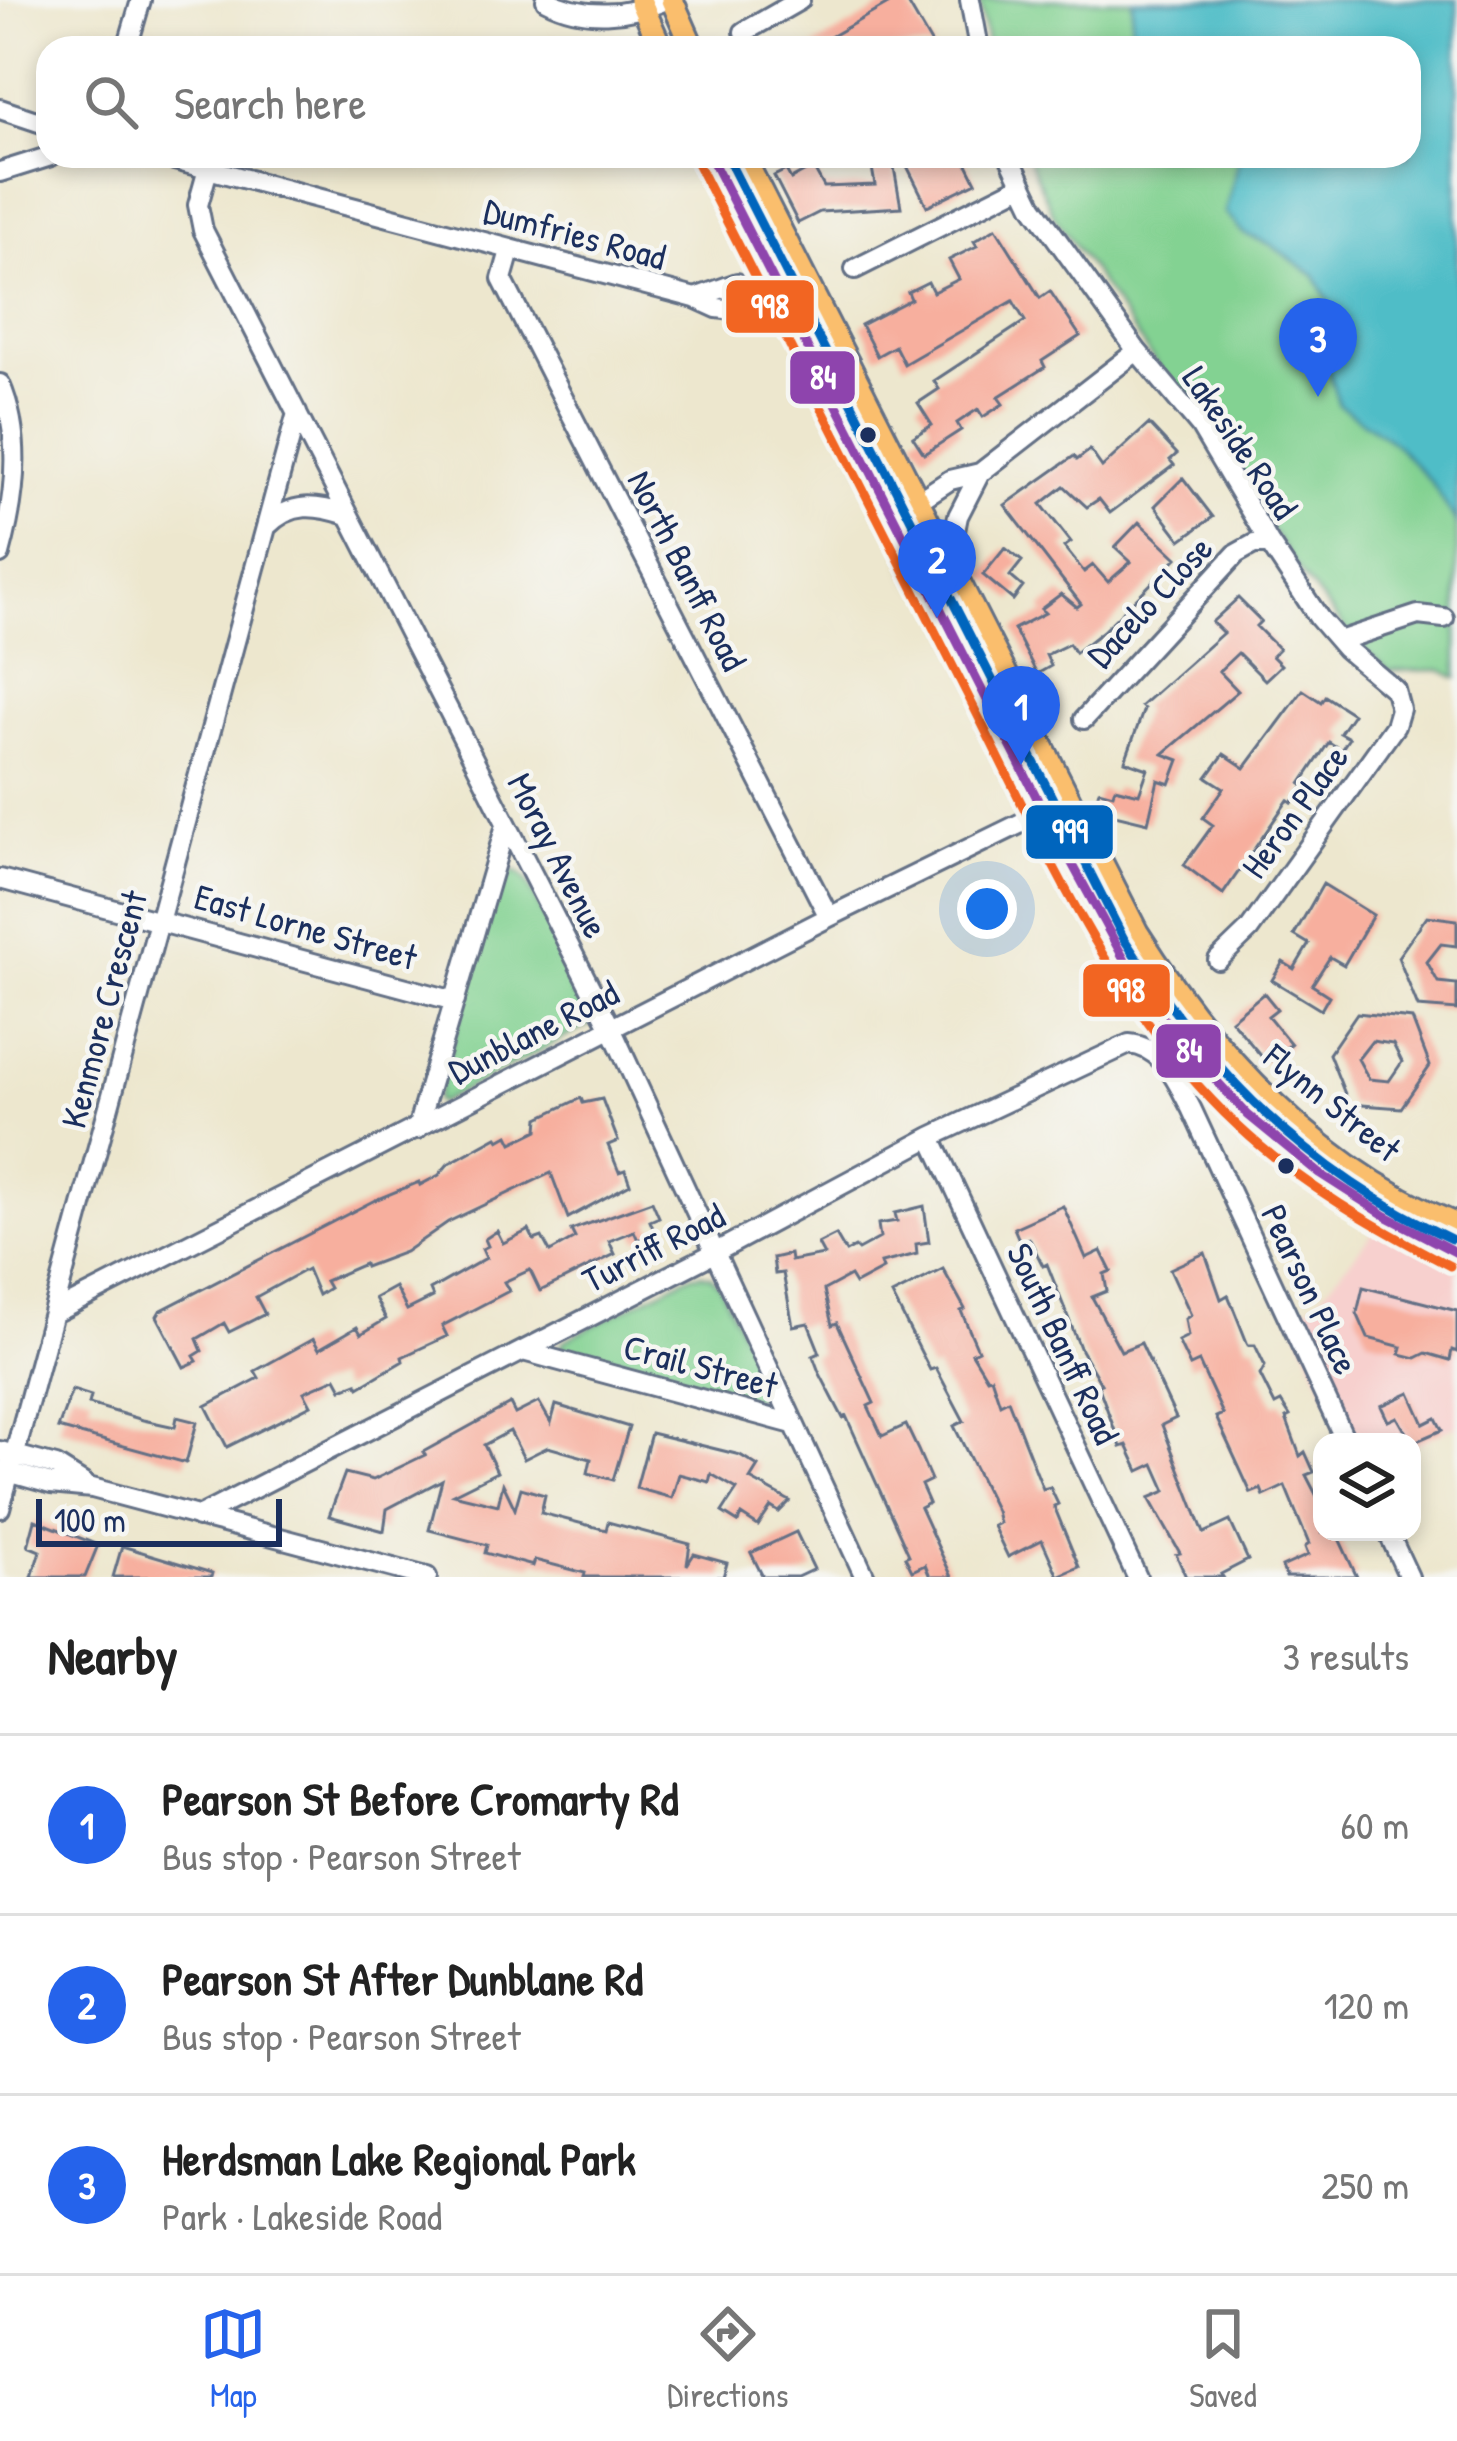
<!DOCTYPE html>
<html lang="en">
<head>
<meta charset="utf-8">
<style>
	:root { --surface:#fff; --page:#f6f6f6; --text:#222; --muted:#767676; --line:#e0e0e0; --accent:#2563eb }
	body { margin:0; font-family:"Patrick Hand",sans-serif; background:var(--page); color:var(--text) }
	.controls { position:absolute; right:36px; bottom:36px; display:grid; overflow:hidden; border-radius:24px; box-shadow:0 6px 18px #0003 }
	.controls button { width:108px; height:108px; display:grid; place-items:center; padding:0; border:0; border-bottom:3px solid var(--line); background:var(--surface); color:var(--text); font:60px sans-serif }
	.scale { position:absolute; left:36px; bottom:30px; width:246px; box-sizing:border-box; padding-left:12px; border:6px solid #1b2f5e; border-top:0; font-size:33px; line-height:42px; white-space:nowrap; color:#1b2f5e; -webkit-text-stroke:9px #f6f6f2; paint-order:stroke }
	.you { position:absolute; left:987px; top:909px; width:42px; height:42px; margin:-30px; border:9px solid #fff; border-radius:50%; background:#1a73e8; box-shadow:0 0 0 18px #1a73e833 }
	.badge { display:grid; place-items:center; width:78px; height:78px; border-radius:50%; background:var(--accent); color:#fff; font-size:39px; font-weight:700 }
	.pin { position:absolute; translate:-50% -99px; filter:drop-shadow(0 3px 6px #0008) }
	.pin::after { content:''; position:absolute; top:63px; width:42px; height:36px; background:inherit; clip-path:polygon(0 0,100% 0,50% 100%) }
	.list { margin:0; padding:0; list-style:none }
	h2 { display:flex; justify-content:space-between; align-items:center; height:156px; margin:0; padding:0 48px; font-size:51px }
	h2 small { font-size:39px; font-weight:400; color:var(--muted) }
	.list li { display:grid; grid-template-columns:78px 1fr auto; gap:36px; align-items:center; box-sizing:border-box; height:180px; padding:0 48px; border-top:3px solid var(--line) }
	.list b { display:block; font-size:45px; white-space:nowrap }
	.list p { margin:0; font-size:39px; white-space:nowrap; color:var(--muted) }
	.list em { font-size:39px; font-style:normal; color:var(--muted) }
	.icon { flex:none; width:66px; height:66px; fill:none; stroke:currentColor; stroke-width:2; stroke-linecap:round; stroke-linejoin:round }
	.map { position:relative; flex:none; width:1457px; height:1577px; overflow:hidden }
	.search { position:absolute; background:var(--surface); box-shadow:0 6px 18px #0003; left:36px; right:36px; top:36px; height:132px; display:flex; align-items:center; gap:30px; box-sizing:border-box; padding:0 42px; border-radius:36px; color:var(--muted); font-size:45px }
	.sheet { height:696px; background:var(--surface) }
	nav { display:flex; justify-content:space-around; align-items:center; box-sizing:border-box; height:168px; border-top:3px solid var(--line); background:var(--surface); font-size:33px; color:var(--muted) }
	nav a { display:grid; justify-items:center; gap:6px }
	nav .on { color:var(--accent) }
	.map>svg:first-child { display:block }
</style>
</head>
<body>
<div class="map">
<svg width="1457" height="1577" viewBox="0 0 1457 1577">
	<rect width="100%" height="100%" fill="#f6f6f2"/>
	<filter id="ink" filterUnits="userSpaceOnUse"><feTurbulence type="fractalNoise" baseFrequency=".00833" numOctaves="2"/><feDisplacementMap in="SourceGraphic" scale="24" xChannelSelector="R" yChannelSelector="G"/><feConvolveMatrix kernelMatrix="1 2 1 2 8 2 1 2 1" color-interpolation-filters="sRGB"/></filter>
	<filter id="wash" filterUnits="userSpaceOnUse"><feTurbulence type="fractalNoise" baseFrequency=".004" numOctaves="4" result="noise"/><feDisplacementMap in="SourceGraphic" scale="48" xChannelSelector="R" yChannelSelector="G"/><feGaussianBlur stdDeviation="2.7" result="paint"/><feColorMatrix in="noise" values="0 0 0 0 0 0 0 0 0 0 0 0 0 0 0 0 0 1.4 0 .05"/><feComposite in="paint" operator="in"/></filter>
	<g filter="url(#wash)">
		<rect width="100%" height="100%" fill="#ede7ce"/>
		<!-- built -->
		<path fill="#f7d0ce" d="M1396,1204L1457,1236V1429L1455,1426L1412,1446V1442H1347L1292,1315L1316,1302Z"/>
		<!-- green -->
		<path fill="#83d292" stroke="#4f8078" stroke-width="3" d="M979,0H1457V678L1441,670L1390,671L1359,646L1305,579L1054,216L1027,156H1409V48H988Z
			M508,872H517L526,880L593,1014L591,1024L439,1103L436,1100L499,875Z
			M702,1274L711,1276L720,1286L762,1377L761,1392L752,1401L561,1347L563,1341L689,1276Z"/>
		<!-- water -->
		<path fill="#4fbdc7" stroke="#357692" stroke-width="3" d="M1133,0H1457V524L1432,483L1394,443L1339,405L1324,358L1336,315L1315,276L1270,244L1244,234L1225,212L1240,156H1409V48H1142L1131,35Z"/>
		<g id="blocks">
			<!-- building -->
			<path fill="#f7af9e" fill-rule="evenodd" d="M895,0H906L934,48H811Z
				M870,156H892L901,207L820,212L798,223L774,176L786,170L791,179L813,167L824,187L875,185Z
				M902,156H963L976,182L927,206Z
				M996,228L1040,298L1050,291L1080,336L1042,361L1045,367L998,397L1003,404L983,417L978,409L957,423L961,430L924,454L913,437L932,425L918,403L939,389L934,381L1025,321L1013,301L904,364L895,346L877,356L861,325L911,299L908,292L928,282L933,292L959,279L949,260L977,246L974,241Z
				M1149,424L1177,454L1170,460L1174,465L1110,513L1099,499L1087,507L1064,486L1041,504L1071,542L1064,547L1084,572L1093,565L1108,582L1131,562L1115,547L1139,522L1177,558L1103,631L1075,653L1069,644L1046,655L1051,666L1037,674L1014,629L1045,613L1041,609L1061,594L1077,607L1081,604L1005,505L1074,456L1077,460L1090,450L1102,467Z
				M1183,478L1213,517L1181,540L1155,506Z
				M1005,548L1022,561L1010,576L1023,587L1013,600L983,575Z
				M1238,598L1261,621L1256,626L1279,649L1272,656L1281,665L1265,680L1238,653L1219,671L1238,691L1163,754L1179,760L1170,784L1158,780L1148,823L1094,810L1099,790L1113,794L1115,788L1139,794L1148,769L1125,761L1144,709L1141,706L1223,633L1212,622Z
				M1303,690L1321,702L1325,696L1353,714L1340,733L1349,738L1341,750L1329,742L1301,784L1304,786L1292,803L1288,800L1223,894L1184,865L1213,825L1203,818L1224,788L1207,777L1224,754L1245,768Z
				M1323,884L1373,915L1344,965L1330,957L1312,985L1329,996L1321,1010L1272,980L1283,962L1294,969L1309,944L1294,935Z
				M1427,916L1457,920V946L1441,944L1427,962L1438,982L1457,984V1010L1418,1007L1398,957Z
				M1264,993L1277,1009L1268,1016L1291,1044L1267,1063L1231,1020Z
				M1357,1013L1412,1019L1430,1066L1401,1108L1349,1104L1329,1054ZM1372,1041L1393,1044L1402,1062L1389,1081L1369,1079L1358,1059Z
				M581,1098L583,1103L602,1099L618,1141L608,1145L619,1172L625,1170L630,1184L568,1218L551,1173L448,1222L405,1252L365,1267L364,1264L325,1281L329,1288L318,1295L307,1269L256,1297L265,1314L229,1332L224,1323L197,1339L202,1351L194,1356L197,1361L184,1367L157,1316L160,1311L375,1200L419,1182L420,1185L439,1175L448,1164L497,1137L499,1140L508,1135L512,1143L538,1130L539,1118Z
				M652,1201L659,1217L650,1221L655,1233L638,1240L634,1231L609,1241L615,1254L540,1291L530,1270L504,1282L509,1291L442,1326L447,1336L402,1357L403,1361L359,1387L357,1383L342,1389L336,1378L304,1392L311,1405L227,1447L206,1406L259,1378L255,1371L313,1339L319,1349L357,1327L361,1334L386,1319L375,1298L395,1287L407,1310L433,1297L430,1290L486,1258L482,1249L488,1246L485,1239L497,1231L503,1243L529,1230L534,1240L542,1237L550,1252L575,1238L571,1230Z
				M924,1206L929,1242L916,1244L917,1254L881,1263L883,1269L855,1284L850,1276L824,1290L832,1325L837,1323L874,1403L868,1406L882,1436L906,1425L918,1450L931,1480L921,1485L929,1503L920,1508L952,1577H930L925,1565L912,1571L905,1557L909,1555L846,1416L843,1418L819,1372L813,1356L820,1353L808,1323L793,1326L783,1273L775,1274L773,1258L790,1254L791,1261L824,1255L818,1244L836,1235L846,1252L855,1247L858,1250L880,1238L878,1224L897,1221L895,1213Z
				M1063,1206L1086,1258L1101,1251L1111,1271L1104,1274L1107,1291L1092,1297L1121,1351L1141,1343L1176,1418L1162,1425L1204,1533L1230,1521L1248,1560L1221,1574L1223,1577H1186L1176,1554L1180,1553L1149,1498L1166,1491L1154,1464L1139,1471L1127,1445L1121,1447L1098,1385L1101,1384L1081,1350L1047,1264L1043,1266L1029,1238L1020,1242L1014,1228Z
				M1205,1253L1221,1299L1228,1295L1248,1345H1255L1265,1366L1260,1375L1275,1405L1281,1402L1290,1416L1286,1418L1300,1456L1305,1452L1314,1472L1306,1475L1322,1506V1532H1336L1357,1577H1286L1282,1567L1308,1555L1305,1547L1309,1544L1285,1486L1264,1496L1261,1489L1251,1493L1216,1417L1223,1414L1199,1362L1190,1366L1178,1341L1188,1336L1185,1319L1191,1315L1170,1269Z
				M943,1269L965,1309L961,1311L978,1350L972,1353L987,1378L991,1377L1000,1404L1008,1400L1043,1489L1050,1487L1058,1504L1054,1506L1079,1567L1058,1576L1042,1540L1008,1557L993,1526L999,1523L996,1511L954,1426L964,1421L936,1368L930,1370L892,1295Z
				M1363,1287L1457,1311V1352L1452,1350L1450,1360L1426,1353L1416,1358L1400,1354L1402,1347L1368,1338L1357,1313Z
				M72,1390L91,1396L89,1404L143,1420L175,1427L177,1417L197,1422L186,1463L58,1428Z
				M1410,1393L1424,1424L1436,1418L1442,1430L1412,1443L1397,1417L1388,1421L1381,1406Z
				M539,1402L551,1423L556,1405L629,1427L613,1480L588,1473L591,1459L548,1447L524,1459L510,1431L484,1445L497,1472L453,1494L498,1505L503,1484L515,1509L521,1488L545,1495L541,1513L606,1530L608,1522L690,1544L687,1565L694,1554L727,1563L723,1577H584L585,1573L535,1560L533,1566L485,1553L487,1545L429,1530L442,1480L387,1509L384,1531L329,1516L345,1473L373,1480L425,1455L423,1452L510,1404L515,1414Z
				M651,1433L740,1455L758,1466L750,1479L790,1501L779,1512L771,1507L758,1526L741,1515L738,1522L722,1512L737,1489L711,1474L709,1482L679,1474L672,1498L636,1488Z
				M35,1520L98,1545L85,1577H32L40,1551L28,1546Z
				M796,1532L814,1569L797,1577H763L751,1553Z
				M122,1546L212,1573L211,1577H113Z"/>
		</g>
	</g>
	<g filter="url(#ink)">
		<use href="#blocks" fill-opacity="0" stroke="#646f85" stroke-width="3"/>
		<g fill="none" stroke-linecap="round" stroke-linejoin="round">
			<!-- minor casing -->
			<g stroke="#646f85" stroke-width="24">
				<path id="minor" d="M546,0C584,20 628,16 667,0
					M970,0L979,48
					M744,32L800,0
					M127,48L141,0
					M0,109L48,125
					M159,156L695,298L717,308L793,317
					M1009,156L1033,206L1137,351L1200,426L1270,544L1319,618L1345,648L1395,690L1400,709L1395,726L1249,930L1218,960
					M208,169L198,205L203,230L611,1028L865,1577
					M0,172L51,156
					M510,251L502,279L829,917
					M855,269L1022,185
					M695,298L737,283L750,294L745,313
					M0,384C23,437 15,500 0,554
					M895,516L950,480L980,473
					M267,526C292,501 316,505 348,515
					M949,561L958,516L980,473L1137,351
					M1339,641L1418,615L1444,618
					M1084,719L1236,554L1254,544H1270
					M0,879L455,1001
					M417,1129L506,825
					M931,1137L1137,1577
					M54,1313L829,917L1044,812
					M523,1351L793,1424
					M0,1451L56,1466L83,1483
					M1,1470L51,1484L92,1488L427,1577
					M0,1508L297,413
					M198,1517L714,1253L931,1137L1129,1044C1164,1047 1176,1081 1191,1108L1346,1442
					M1388,1532L1409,1577"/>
			</g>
			<!-- major casing -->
			<g stroke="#646f85" stroke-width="27">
				<path id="major" d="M640,0L661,48
					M672,0L693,48
					M710,156L1044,812L1136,981L1179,1040L1248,1115L1319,1173L1386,1216L1457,1253
					M743,156L1137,932C1215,1056 1319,1169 1457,1225"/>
			</g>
			<!-- minor -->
			<use href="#minor" stroke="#fff" stroke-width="18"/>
			<!-- major -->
			<use href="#major" stroke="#fabe6d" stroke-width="21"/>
			<!-- bus-1 casing -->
			<g stroke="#f6f6f2" stroke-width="18">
				<path id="bus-1" d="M710,156L1044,812L1136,981L1179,1040L1248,1115L1319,1173L1386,1216L1457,1253"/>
			</g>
			<!-- bus-2 casing -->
			<g stroke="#f6f6f2" stroke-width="18">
				<path id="bus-2" d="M697,163C786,338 875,514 965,690C1042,841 1112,1009 1238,1126C1301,1185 1375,1227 1450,1266"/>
			</g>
			<!-- bus-3 casing -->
			<g stroke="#f6f6f2" stroke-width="18">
				<path id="bus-3" d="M730,163L1124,939C1210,1072 1306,1171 1451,1239"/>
			</g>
			<!-- bus-1 -->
			<use href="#bus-1" stroke="#8e44ad" stroke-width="9"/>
			<!-- bus-2 -->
			<use href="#bus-2" stroke="#f26522" stroke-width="9"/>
			<!-- bus-3 -->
			<use href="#bus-3" stroke="#0065bd" stroke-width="9"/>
		</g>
	</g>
	<!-- markers -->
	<g fill="#1b2f5e" stroke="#f6f6f2" stroke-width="4.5">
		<circle cx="868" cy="435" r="10"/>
		<circle cx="1286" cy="1166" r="10"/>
	</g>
	<g text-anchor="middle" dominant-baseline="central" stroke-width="9" stroke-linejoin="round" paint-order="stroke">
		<!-- street labels -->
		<g font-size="36" fill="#1b2f5e" stroke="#f6f6f2">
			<text transform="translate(575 233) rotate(15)">Dumfries Road</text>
			<text transform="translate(1241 442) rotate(56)">Lakeside Road</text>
			<text transform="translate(688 570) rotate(63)">North Banff Road</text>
			<text transform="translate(1149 601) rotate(-47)">Dacelo Close</text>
			<text transform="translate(1294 811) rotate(-54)">Heron Place</text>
			<text transform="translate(559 855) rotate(63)">Moray Avenue</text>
			<text transform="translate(306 926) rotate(16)">East Lorne Street</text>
			<text transform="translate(103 1009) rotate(-75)">Kenmore Crescent</text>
			<text transform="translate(533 1031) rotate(-27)">Dunblane Road</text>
			<text transform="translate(1333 1102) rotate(39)">Flynn Street</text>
			<text transform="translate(653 1247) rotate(-27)">Turriff Road</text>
			<text transform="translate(1311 1289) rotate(65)">Pearson Place</text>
			<text transform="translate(1064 1343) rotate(65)">South Banff Road</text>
			<text transform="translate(701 1365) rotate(15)">Crail Street</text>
		</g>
	</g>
	<g stroke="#f6f6f2" stroke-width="4.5">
		<rect x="724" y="278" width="92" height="57" rx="12" fill="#f26522"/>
		<rect x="788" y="349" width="69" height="57" rx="12" fill="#8e44ad"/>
		<rect x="1024" y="803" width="91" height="58" rx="12" fill="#0065bd"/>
		<rect x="1081" y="962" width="91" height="57" rx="12" fill="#f26522"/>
		<rect x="1154" y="1022" width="69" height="58" rx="12" fill="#8e44ad"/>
	</g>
	<g font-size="33" text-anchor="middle" font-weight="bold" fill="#fff">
		<text x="770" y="318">998</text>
		<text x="823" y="389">84</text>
		<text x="1070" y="843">999</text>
		<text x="1126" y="1002">998</text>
		<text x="1189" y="1062">84</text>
	</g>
</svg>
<div class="controls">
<button><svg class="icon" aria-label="layers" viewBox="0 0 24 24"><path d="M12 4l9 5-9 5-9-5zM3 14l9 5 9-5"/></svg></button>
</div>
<div class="scale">100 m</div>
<div class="you"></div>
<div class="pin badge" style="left:1021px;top:765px">1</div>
<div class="pin badge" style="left:937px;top:618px">2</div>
<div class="pin badge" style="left:1318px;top:397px">3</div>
<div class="search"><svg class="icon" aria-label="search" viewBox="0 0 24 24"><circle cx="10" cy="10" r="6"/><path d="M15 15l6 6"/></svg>Search here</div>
</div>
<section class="sheet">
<h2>Nearby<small>3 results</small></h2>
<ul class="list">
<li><span class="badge">1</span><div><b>Pearson St Before Cromarty Rd</b><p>Bus stop · Pearson Street</p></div><em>60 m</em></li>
<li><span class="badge">2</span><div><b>Pearson St After Dunblane Rd</b><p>Bus stop · Pearson Street</p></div><em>120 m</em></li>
<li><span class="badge">3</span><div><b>Herdsman Lake Regional Park</b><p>Park · Lakeside Road</p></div><em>250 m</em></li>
</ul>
</section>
<nav>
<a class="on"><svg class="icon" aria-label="map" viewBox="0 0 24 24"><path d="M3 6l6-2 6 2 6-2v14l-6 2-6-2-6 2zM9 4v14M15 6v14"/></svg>Map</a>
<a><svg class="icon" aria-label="directions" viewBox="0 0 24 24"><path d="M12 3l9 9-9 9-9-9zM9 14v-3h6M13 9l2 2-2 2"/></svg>Directions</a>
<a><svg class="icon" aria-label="saved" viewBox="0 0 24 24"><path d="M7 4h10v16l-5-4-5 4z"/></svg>Saved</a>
</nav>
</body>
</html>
